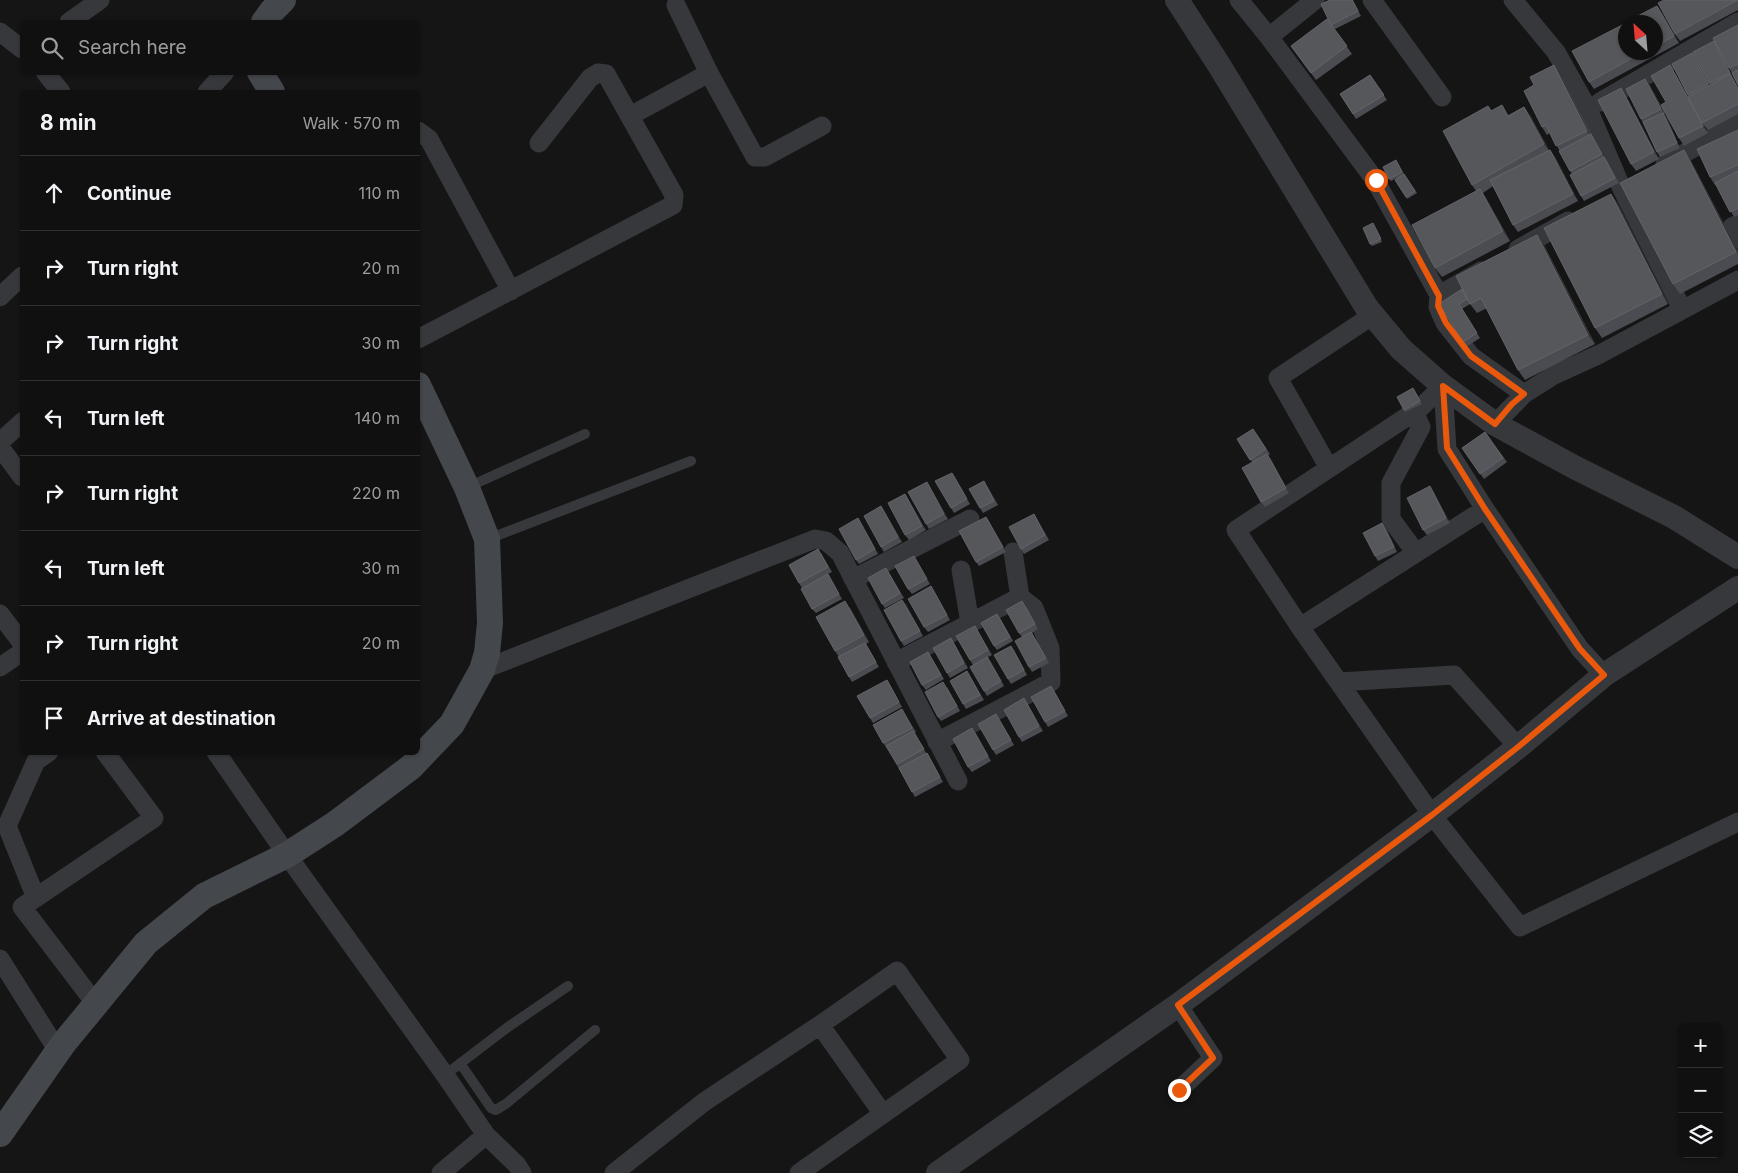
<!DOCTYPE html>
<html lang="en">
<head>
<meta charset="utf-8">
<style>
	:root { --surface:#101010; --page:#1e1e1e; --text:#f1f3f6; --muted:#9c9d9f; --line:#303030 }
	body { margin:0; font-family:Inter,sans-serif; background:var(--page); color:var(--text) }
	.controls { position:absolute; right:15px; bottom:15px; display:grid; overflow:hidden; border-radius:8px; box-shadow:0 1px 4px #0004 }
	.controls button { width:45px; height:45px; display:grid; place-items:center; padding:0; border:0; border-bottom:1px solid var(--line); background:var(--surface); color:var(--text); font:25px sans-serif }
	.compass { position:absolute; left:1618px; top:15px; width:45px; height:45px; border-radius:50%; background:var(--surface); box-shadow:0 1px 4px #0004; rotate:334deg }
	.stop { position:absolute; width:15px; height:15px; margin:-11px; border:4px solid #ea580c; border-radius:50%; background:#fff }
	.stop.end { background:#ea580c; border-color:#fff; box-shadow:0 1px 5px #0008 }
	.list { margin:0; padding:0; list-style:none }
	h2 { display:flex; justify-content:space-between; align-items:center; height:65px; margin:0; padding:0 20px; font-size:21px }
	h2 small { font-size:16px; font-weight:400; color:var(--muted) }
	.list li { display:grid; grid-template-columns:32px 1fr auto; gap:15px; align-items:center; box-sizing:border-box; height:75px; padding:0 20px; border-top:1px solid var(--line) }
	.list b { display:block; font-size:19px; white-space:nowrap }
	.list em { font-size:16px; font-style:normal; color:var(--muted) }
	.icon { flex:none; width:28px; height:28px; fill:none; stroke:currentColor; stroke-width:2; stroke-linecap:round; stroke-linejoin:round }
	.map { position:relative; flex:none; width:1738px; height:1173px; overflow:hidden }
	.search { position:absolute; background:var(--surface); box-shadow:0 1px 4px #0004; left:20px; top:20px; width:400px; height:55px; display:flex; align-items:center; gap:12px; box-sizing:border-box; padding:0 18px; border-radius:8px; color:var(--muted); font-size:19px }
	.panel { position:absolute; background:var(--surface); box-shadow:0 1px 4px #0004; left:20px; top:90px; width:400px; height:665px; border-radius:8px }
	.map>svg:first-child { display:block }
</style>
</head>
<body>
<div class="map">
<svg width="1738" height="1173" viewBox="0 0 1738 1173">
	<rect width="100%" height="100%" fill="#151516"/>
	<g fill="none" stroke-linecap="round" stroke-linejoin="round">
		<!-- service -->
		<path stroke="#36383b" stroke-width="10" d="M468,487L585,434
			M488,539L691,461
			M460,1063L491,1108L496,1110L507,1103L595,1030
			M445,1075L508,1027L568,986"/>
		<!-- minor -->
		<path stroke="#36383b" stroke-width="19" d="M1239,0L1269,37L1315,0
			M1372,0L1442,97
			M1513,0L1556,52L1588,109L1622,189L1682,309
			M676,5L709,73L755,157H765L822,126
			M69,22L100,0
			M0,32L22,49
			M1269,37L1375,180L1439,295L1438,307L1445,323L1471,356L1524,394
			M45,72L61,92
			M207,92L225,72
			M1600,102L1738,22
			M630,116L709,73
			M418,131L429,139L511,291
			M1665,164L1738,123
			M1738,224L1732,227L1738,239
			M1518,249L1568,221
			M1439,295L1481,271
			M0,297L22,276
			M418,339L673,205L674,195L606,74L598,73L590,78L539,143
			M1443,386L1420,408L1236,530L1300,627L1432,815L1520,927L1738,822
			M1443,386L1447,449L1485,509L1580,649L1604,675
			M1414,412L1421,427L1391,483V519L1416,553
			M1495,424L1524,394L1554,375L1600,354L1738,280
			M0,442L22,422
			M0,447L22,477
			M1329,468L1278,378L1373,315
			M961,570L970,623
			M853,579L970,519
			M0,614L22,643
			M1300,627L1485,509
			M896,662L1020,597
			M0,667L22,652
			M482,670L815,539L826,541L840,553L958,781
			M1339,682L1454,675L1518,747
			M937,742L1051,682L1050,648L1034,608L1020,597L1013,552
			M216,752L287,855L445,1075L486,1135L517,1165L522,1173
			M36,898L7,826L36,761L49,752
			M0,959L58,1051
			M95,1003L22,907L154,818L105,752
			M1178,1005L1213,1058L1179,1090
			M820,1025L883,1114
			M441,1173L486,1135
			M614,1173L704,1102L820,1025L897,971L960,1060L799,1173"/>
		<!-- tertiary -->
		<path stroke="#36383b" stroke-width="24" d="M1177,0L1219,65L1367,308L1401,349L1443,386L1495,424L1574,467L1674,517L1738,557
			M938,1173L1178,1005L1432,815L1518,747L1604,675L1738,588"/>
		<!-- secondary -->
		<path stroke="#44474b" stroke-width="26" d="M264,22L272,11L283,0
			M260,72L272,92
			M0,1134L63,1044L146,943L204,896L287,855L335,824L411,767L452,724L482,670L487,653L490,623L487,539L467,488L418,385"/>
	</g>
	<!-- wall -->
	<path fill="#4b4c51" d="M1330,0H1353L1361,16L1335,29L1331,25Z
		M1738,0V10L1680,41L1675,34Z
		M1662,13L1679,43L1594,89L1589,82L1626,52H1656V22Z
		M1327,19L1352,54L1316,80L1291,46Z
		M1738,25V85L1732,73L1729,68Z
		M1714,41L1717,46L1733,78L1738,87V114L1708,130L1702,123L1672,64L1692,53L1696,58L1710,85L1709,83Z
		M1559,72L1591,134L1595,139L1619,183L1584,201L1581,196L1572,174L1550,133L1547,135L1542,127Z
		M1675,73L1708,133L1684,146L1679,138L1666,102Z
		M1370,75L1387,100L1356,119L1340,94Z
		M1649,84L1665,113L1664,114L1667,118L1680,148L1660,157L1657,152L1641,119Z
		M1621,88L1626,96L1659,159L1636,171L1631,164Z
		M1488,106L1492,111L1509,115L1524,107L1531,117L1549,150H1550L1555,157L1578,201L1518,232L1513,225L1493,186L1483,193L1486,198L1510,241L1442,277L1435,268L1476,191L1472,185Z
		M1738,130V215L1734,217L1716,184L1715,185L1710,177Z
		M1684,150L1690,159L1738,251V264L1680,294L1673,284Z
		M1396,160L1404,174L1417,193L1407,199L1395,180L1397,178L1391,181L1389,179Z
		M1611,194L1618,204L1668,304L1602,338L1595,328Z
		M1373,223L1382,242L1372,246L1370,244Z
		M1537,235L1544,245L1595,344L1525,380L1518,370L1487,308L1477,313L1470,304L1462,309L1480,338L1466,347L1439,304L1462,289Z
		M1415,391L1422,404L1405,412L1404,410Z
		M1253,429L1270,454L1268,455L1289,493L1265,507L1261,502L1252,462L1237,439Z
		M1485,432L1507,462L1484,479L1462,448Z
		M952,473L970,504L954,513L951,508Z
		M987,486L998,505L983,513L980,508Z
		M930,487L948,519L929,529L926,524Z
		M1433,491L1450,523L1427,535L1423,530Z
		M905,494L926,530L909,540L905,535Z
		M884,511L902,542L884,552L881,547Z
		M1034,514L1049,540L1024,554L1021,549Z
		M986,517L1006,552L979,566L976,562Z
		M858,518L878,554L859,564L856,560Z
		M1382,523L1386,528L1397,552L1378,561L1375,556Z
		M821,553L832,572L828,574L842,599L816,613L812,609L802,588L799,583Z
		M914,556L930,584L912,594L908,589Z
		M889,573L904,598L885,608L882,604Z
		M931,586L950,620L928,632L924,627Z
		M902,600L923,636L904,646L901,641Z
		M1026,606L1038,629L1032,633L1049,663L1032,672L1029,667L1022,637L1019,633Z
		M850,608L869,642L866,644L879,667L852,682L849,677L839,657L835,651Z
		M1000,618L1013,641L997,650L994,646Z
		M975,626L992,655L988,657L1004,686L987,696L984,691L973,665L970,660Z
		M954,643L968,668L950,678L947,673Z
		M1014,650L1027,675L1011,684L1008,679Z
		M928,652L944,679L926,690L922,685Z
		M967,671L984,700L966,709L963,704Z
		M890,685L902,707L873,723L870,718Z
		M947,687L960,711L941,721L938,717Z
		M1054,691L1068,716L1048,727L1045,722Z
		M1027,703L1043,731L1022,742L1019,737Z
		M902,709L916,732L915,733L926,753H927L930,758L943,782L915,797L887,748L883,743Z
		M996,714L1014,745L996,755L993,750Z
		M972,728L991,761L972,772L968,767Z"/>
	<!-- shaded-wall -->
	<path fill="#313235" d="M1352,0H1353L1361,16L1358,11Z
		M1657,6L1662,13L1679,43L1674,36Z
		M1714,41L1717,46L1733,78L1730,73Z
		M1692,53L1696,58L1712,89L1708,84Z
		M1554,65L1559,72L1592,138L1587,131Z
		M1670,65L1675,73L1708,133L1703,126Z
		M1645,79L1649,84L1665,113L1661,109Z
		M1621,88L1626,96L1659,159L1654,152Z
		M1524,107L1531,117L1551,154L1544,144Z
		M1663,113L1667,118L1680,148L1677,143Z
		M1591,134L1595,139L1606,159L1602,154Z
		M1550,150L1555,157L1578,201L1573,194Z
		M1684,150L1690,159L1738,251V254Z
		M1480,189L1486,198L1510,241L1503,231Z
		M1611,194L1618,204L1668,304L1662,294Z
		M1537,235L1544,245L1595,344L1588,335Z
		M1267,454L1271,459L1289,493L1286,488Z
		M952,473L955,477L970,504L967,499Z
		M927,482L930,487L948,519L944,514Z
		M1430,486L1433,491L1450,523L1446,518Z
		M905,494L908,499L926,530L922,526Z
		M881,506L884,511L902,542L898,537Z
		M986,517L989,521L1006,552L1003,547Z
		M1382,523L1386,528L1397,552L1394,547Z
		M902,600L906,604L923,636L920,631Z
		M845,601L850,608L869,642L864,635Z
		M951,638L954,643L968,668L964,663Z
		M1011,646L1014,650L1027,675L1024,670Z
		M987,657L991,662L1004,686L1001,681Z
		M1024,698L1027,703L1043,731L1039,726Z
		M972,728L976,733L991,761L988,756Z"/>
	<!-- building -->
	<path fill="#55575b" stroke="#626469" d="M1330,0H1352L1358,11L1331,25L1321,4Z
		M1664,0H1738L1675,34L1658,3Z
		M1657,6L1674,36L1656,46V22H1626Z
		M1327,19L1347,46L1311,73L1291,46Z
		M1626,23V52H1643L1589,82L1572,51Z
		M1738,25V64L1729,68L1713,38Z
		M1714,41L1730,73L1709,83L1693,52Z
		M1692,53L1708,84L1688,95L1672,64Z
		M1554,65L1587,131L1556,146L1546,125L1542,127L1524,91L1534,85L1530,77Z
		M1670,65L1703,126L1679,138L1661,105L1666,102L1651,76Z
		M1738,70V85L1732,73Z
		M1730,74L1738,89V104L1702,123L1688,97Z
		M1370,75L1384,95L1353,114L1340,94Z
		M1645,79L1661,109L1641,119L1626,89Z
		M1621,88L1654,152L1631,164L1598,100Z
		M1502,105L1508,116L1524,107L1544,144L1472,185L1443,131L1488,106L1491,111Z
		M1663,113L1677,143L1657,152L1643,122Z
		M1738,130V165L1710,177L1697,149Z
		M1591,134L1602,154L1570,171L1559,151Z
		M1550,150L1573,194L1513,225L1490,180Z
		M1684,150L1736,252L1673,284L1620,183Z
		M1604,157L1615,178L1581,196L1570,175Z
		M1396,160L1402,172L1389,179L1383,167Z
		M1738,171V208L1730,212L1715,183Z
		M1404,174L1415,191L1406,197L1395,180Z
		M1480,189L1503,231L1435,268L1412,225Z
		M1611,194L1662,294L1595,328L1544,228Z
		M1373,223L1381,239L1370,244L1363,228Z
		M1537,235L1588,335L1518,370L1481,298L1470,304L1456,276Z
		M1462,289L1467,299L1459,304L1477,333L1463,342L1439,304Z
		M1413,388L1420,401L1404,410L1397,397Z
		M1253,429L1266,449L1250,460L1237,439Z
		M1485,432L1503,458L1480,474L1462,448Z
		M1267,454L1286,488L1261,502L1242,468Z
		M952,473L967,499L951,508L935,481Z
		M984,481L994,501L980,508L969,489Z
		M927,482L944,514L926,524L908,492Z
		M1430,486L1446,518L1423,530L1407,498Z
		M905,494L922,526L905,535L888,503Z
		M881,506L898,537L881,547L864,516Z
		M1034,514L1045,535L1021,549L1009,527Z
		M986,517L1003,547L976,562L959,531Z
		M858,518L875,549L856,560L839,529Z
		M1382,523L1394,547L1375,556L1363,533Z
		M818,549L828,567L799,583L789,565Z
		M914,556L927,579L908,589L895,566Z
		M886,568L900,593L882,604L868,578Z
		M828,574L839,594L812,609L801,589Z
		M931,586L947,615L924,627L908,599Z
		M902,600L920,631L901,641L884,610Z
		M845,601L864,635L835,651L816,617Z
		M1022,601L1035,624L1019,633L1006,610Z
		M997,614L1010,637L994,646L981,623Z
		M975,626L988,650L970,660L956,636Z
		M1031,632L1046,658L1029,667L1015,641Z
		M951,638L964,663L947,673L933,648Z
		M865,643L876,662L849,677L838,657Z
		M1011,646L1024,670L1008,679L994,655Z
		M928,652L941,675L922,685L910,662Z
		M987,657L1001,681L984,691L970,667Z
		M967,671L980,695L963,704L950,681Z
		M887,680L899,702L870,718L857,696Z
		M943,682L957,706L938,717L925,692Z
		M1051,686L1065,711L1045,722L1031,697Z
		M1024,698L1039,726L1019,737L1004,710Z
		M902,709L912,728L883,743L873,725Z
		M996,714L1011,740L993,750L978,724Z
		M972,728L988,756L968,767L953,739Z
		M913,731L924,749L897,764L886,746Z
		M927,753L940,777L912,792L899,768Z"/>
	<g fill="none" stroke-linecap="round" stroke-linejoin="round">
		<!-- route -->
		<path stroke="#ea580c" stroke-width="6" d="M1179,1090L1213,1058L1178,1005L1432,815L1518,747L1604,675L1580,649L1485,509L1447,448L1443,386L1495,424L1512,404L1524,394L1471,356L1446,323L1438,306L1439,296L1376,180"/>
	</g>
</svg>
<div class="controls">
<button>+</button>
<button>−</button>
<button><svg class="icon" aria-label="layers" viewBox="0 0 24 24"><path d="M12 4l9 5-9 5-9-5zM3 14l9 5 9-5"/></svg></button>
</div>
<svg class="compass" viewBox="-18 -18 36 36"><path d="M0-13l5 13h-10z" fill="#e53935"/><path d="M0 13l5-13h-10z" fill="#9c9d9f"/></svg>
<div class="stop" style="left:1376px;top:180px"></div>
<div class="stop end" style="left:1179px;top:1090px"></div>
<div class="search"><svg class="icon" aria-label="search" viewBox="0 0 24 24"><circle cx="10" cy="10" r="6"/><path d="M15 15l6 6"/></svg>Search here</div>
<section class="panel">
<h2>8 min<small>Walk · 570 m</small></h2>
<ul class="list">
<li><svg class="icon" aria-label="ahead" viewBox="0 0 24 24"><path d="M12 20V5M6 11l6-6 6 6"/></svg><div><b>Continue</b></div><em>110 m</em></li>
<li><svg class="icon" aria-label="right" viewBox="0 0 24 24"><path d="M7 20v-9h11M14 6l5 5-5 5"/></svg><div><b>Turn right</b></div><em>20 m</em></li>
<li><svg class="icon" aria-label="right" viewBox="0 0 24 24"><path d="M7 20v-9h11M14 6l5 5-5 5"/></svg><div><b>Turn right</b></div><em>30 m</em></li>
<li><svg class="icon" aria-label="left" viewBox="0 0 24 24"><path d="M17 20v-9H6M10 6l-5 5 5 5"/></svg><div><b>Turn left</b></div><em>140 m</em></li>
<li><svg class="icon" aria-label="right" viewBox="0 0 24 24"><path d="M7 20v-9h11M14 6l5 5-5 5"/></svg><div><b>Turn right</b></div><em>220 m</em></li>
<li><svg class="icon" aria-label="left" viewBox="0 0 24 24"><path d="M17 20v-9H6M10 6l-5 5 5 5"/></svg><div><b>Turn left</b></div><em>30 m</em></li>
<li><svg class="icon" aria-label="right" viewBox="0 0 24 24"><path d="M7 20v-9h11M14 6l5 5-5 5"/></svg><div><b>Turn right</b></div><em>20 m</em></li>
<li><svg class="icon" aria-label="arrive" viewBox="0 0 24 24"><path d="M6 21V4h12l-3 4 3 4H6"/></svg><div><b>Arrive at destination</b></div></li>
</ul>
</section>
</div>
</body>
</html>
